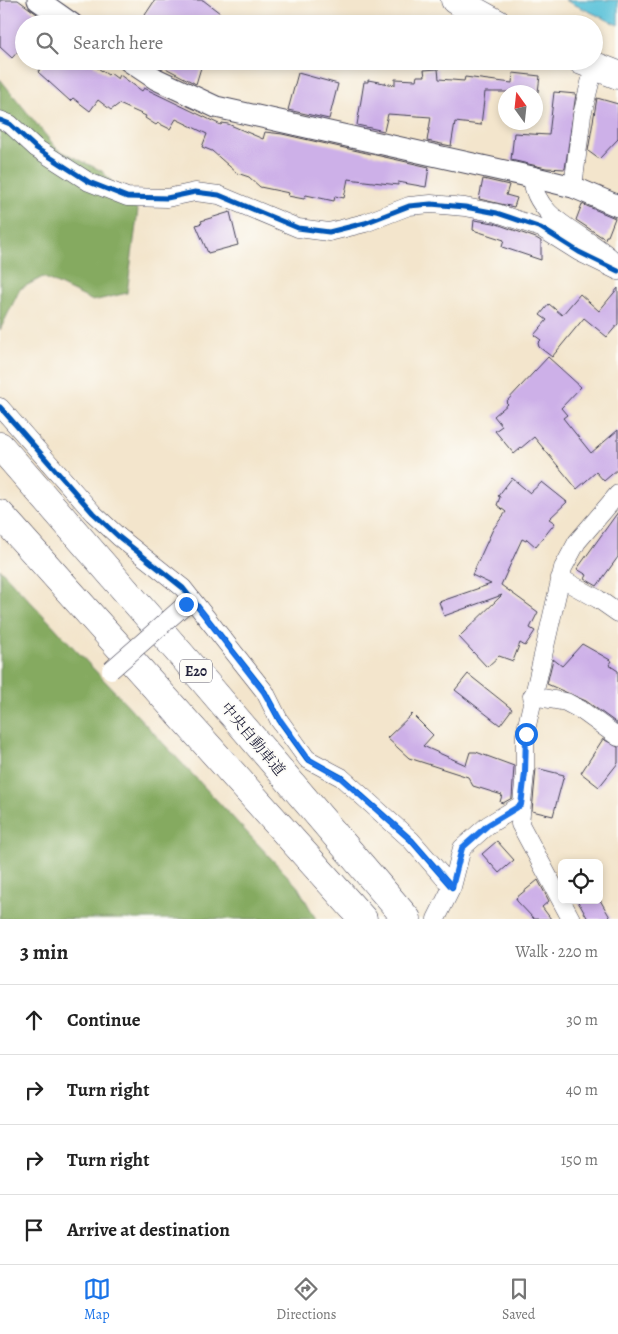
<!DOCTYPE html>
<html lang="en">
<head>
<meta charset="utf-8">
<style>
	:root { --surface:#fff; --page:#f6f6f6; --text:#222; --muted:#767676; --line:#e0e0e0; --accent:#1a73e8 }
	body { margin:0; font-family:Alegreya,"Noto Serif JP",serif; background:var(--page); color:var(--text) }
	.controls { position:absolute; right:15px; bottom:15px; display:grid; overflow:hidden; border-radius:8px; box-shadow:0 2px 8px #0003 }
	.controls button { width:45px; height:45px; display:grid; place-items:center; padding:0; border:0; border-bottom:1px solid var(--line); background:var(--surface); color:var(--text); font:25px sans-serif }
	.compass { position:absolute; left:498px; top:85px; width:45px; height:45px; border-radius:50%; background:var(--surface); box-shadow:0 2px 8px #0003; rotate:345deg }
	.stop { position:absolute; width:15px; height:15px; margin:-11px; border:4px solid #1a73e8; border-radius:50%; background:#fff }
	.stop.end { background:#1a73e8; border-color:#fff; box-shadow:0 1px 5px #0008 }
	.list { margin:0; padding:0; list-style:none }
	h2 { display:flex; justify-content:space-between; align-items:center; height:65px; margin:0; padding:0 20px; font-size:21px }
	h2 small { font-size:16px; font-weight:400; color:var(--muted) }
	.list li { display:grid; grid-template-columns:32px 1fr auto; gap:15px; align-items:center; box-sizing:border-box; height:70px; padding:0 20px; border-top:1px solid var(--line) }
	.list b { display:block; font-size:19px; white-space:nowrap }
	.list em { font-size:16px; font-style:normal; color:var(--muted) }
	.icon { flex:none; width:28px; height:28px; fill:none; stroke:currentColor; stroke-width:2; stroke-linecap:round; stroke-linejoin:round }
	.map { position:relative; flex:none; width:618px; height:919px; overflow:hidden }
	.search { position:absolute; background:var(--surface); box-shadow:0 2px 8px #0003; left:15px; right:15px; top:15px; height:55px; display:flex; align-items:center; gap:12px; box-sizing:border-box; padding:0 18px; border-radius:28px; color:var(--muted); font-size:19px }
	.sheet { height:345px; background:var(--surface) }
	nav { display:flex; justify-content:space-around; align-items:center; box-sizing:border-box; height:70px; border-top:1px solid var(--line); background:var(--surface); font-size:14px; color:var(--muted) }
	nav a { display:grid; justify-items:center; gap:2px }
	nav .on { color:var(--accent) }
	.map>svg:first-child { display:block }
</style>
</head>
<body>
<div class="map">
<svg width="618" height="919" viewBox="0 0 618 919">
	<rect width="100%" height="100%" fill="#fdfcf7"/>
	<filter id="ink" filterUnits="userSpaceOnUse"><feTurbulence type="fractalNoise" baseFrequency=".02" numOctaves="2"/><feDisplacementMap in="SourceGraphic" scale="10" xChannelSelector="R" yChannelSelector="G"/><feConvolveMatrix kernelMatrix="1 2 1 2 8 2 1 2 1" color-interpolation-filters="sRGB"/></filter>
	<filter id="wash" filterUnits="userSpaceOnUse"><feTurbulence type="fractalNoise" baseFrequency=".0096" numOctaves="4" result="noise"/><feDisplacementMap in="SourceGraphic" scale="20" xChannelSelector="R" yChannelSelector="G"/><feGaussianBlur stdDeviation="1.12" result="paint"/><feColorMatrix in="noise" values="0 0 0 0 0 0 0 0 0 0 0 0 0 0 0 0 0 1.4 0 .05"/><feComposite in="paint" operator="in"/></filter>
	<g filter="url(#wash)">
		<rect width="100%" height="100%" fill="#f3e5cc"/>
		<!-- forest -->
		<path fill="#85aa60" stroke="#54664e" d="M0,79L57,149L102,171L138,210L127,293L93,301L43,277L20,289L0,330Z
			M0,569L298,887L316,919H0Z"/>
		<!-- water -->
		<path fill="#5cc2d9" stroke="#3f728a" d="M565,0H618V25Z"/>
		<g id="blocks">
			<!-- building -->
			<path fill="#cdb0e8" d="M0,0H18L41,17L35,24H24V45L12,58L0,47Z
				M155,0H203L220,13L212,24H139Z
				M47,61L89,62L108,75L110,73L118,79L120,75L142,91L144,88L221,125L222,123L228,124L263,139L265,132L282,134L429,167L426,187L398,182V185L348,179L344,198L335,196L334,201L306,195L304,199L288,196L289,193L260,187L249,177L237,173L212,151L202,147L207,134L176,119L170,129L158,123L156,125L145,118L146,116L119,104L111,110L98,100L90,111L73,98L70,101L38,72Z
				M152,61H203L196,84Z
				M438,69L439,79L464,81L465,77L512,83L513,73L540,76L538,92H485L481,125L455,122L451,146L427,141L431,117L388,114L384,131L357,125L364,82H368V80L395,85V79L416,80L417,76H425L424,70Z
				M298,73L338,84L329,119L288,110Z
				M554,92L576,94L565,169L546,168L511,160L514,133L549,135Z
				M597,98L618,104V139L599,159L588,151Z
				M483,179L509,185L506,195L517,198L514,207L479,199Z
				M582,204L615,218L608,236H606L605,239L576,220Z
				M230,212L238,245L208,253L196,225L202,223L201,221Z
				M474,220L494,223L536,238L541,241V260L502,247L504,240L473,230Z
				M618,288V324L607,337L584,318L552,357L539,347L538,343L541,340L534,335L547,320L540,315L549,304L562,315L580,294L599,311Z
				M548,357L581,387L561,408L567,415L563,418L591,453L618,430V469L604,481L596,472L577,489L534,437L514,454L495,431L502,426L494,416L508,404L506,402Z
				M512,478L530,493L542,482L567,502L549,519L555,523L536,547L527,539L526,541L522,539L501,585L538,612L530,628L535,631L525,646L520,643L513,661L499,656L487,667L459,637L502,595L444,616L439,602L491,584L472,575L493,529L506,512L497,505L500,497L498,496Z
				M618,512V557L597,586L585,579L587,575L577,569Z
				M582,644L612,661L609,665L618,671V724L586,701L547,684L553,659L562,666Z
				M468,674L512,709L500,725L455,690Z
				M412,714L433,735L423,746L466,765L470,752H476L514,766L512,798L503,803L500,802L502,795L473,786L468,777L409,758L387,738Z
				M603,739L618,747V763L599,787L581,773Z
				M536,768L564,775L553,816L532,811Z
				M497,841L514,860L499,873L482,854Z
				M538,880L549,901L542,907L551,919H534L517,901L516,898Z
				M577,900H600L611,919H588Z"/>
		</g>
	</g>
	<g filter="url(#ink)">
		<use href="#blocks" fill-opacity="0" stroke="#413f51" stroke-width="1"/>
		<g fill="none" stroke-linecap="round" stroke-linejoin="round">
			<!-- minor casing -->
			<g stroke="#413f51" stroke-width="19">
				<path id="minor" d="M0,120L10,124L36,148L89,182L127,197L167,198L195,192L219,195L298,228L329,232L365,223L409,206L431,204L465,207L497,213L541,228L579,252L618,271
					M532,177C535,221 586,233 613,260
					M573,187L582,115L594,67
					M0,407L93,513L119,537L183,588L265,692L279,720L307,759L341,777L411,840L452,887
					M560,578L598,599L618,613
					M532,696L566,702L581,710L618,737
					M436,919L452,887L462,848L488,825L521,805
					M571,919L520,824L525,773V734L563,568L577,542L618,494"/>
			</g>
			<!-- tertiary casing -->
			<g stroke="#413f51" stroke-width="23">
				<path id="tertiary" d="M38,0L72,24
					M129,61L156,79L216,107L532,177L573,187L618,206"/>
			</g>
			<!-- primary casing -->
			<g stroke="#413f51" stroke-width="29">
				<path id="primary" d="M455,0L498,24
					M582,61L618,75"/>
			</g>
			<!-- motorway casing -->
			<g stroke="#413f51" stroke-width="29">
				<path id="motorway" d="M0,446L204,681L407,919
					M0,514L363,919"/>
			</g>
			<!-- minor -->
			<use href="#minor" stroke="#fff" stroke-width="18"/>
			<!-- tertiary -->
			<use href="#tertiary" stroke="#fff" stroke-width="21"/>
			<!-- primary -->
			<use href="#primary" stroke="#fff" stroke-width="28"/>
			<!-- motorway -->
			<use href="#motorway" stroke="#fff" stroke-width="28"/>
			<!-- minor-bridge casing -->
			<g stroke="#413f51" stroke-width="19" stroke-linecap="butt">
				<path id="minor-bridge" d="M111,670L186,604"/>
			</g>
			<!-- minor-bridge -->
			<use href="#minor-bridge" stroke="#fff" stroke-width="18"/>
			<!-- cycleway casing -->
			<g stroke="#fdfcf7" stroke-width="8">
				<path id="cycleway" d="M0,120L10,124L36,148L89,182L127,197L167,198L195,192L219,195L298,228L329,232L365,223L409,206L431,204L465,207L497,213L541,228L579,252L618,271
					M0,407L93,513L119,537L183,588L265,692L279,720L307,759L341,777L411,840L452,887"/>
			</g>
			<!-- cycleway -->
			<use href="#cycleway" stroke="#0057b8" stroke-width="5"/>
		</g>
	</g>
	<g fill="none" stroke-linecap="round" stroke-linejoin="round" filter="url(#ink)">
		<!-- route -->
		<path stroke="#1a73e8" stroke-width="6" d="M186,604L191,598L264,692L280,720L308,759L341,778L411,840L452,887L462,848L488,825L521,805L525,773L526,734"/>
	</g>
	<g text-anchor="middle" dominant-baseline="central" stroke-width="4" stroke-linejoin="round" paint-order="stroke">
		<!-- shield labels -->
		<rect fill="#fdfcf7" stroke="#646373" stroke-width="1" x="180" y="659.5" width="32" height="23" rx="4"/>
		<g font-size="14" font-weight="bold" fill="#22223b">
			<text x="196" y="671">E20</text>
		</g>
		<!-- street labels -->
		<g font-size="15" fill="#22223b" stroke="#fdfcf7">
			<text transform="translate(253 739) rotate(50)">中央自動車道</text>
		</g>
	</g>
</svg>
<div class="controls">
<button><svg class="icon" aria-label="locate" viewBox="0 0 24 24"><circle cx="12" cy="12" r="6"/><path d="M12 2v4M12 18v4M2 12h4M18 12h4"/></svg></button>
</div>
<svg class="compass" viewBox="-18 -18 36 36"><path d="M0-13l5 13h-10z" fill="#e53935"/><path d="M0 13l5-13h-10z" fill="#767676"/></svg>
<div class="stop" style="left:526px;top:734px"></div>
<div class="stop end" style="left:186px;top:604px"></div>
<div class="search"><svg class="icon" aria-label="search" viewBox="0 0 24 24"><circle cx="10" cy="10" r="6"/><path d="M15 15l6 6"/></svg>Search here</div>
</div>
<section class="sheet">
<h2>3 min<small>Walk · 220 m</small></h2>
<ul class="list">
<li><svg class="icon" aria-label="ahead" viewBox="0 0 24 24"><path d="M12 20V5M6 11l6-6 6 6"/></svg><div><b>Continue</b></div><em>30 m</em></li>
<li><svg class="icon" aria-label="right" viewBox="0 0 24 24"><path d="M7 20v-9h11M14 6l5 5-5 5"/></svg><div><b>Turn right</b></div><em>40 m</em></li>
<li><svg class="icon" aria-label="right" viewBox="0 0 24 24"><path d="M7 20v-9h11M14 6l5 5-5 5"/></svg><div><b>Turn right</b></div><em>150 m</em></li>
<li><svg class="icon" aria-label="arrive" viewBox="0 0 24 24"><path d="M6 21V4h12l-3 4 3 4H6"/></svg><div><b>Arrive at destination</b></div></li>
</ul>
</section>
<nav>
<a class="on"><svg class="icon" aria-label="map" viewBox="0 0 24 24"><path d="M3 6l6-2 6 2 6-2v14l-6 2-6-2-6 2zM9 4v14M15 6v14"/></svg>Map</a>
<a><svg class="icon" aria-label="directions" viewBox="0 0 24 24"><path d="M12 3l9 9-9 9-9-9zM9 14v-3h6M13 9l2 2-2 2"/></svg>Directions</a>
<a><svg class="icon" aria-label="saved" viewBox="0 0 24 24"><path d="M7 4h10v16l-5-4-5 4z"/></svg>Saved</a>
</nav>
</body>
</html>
